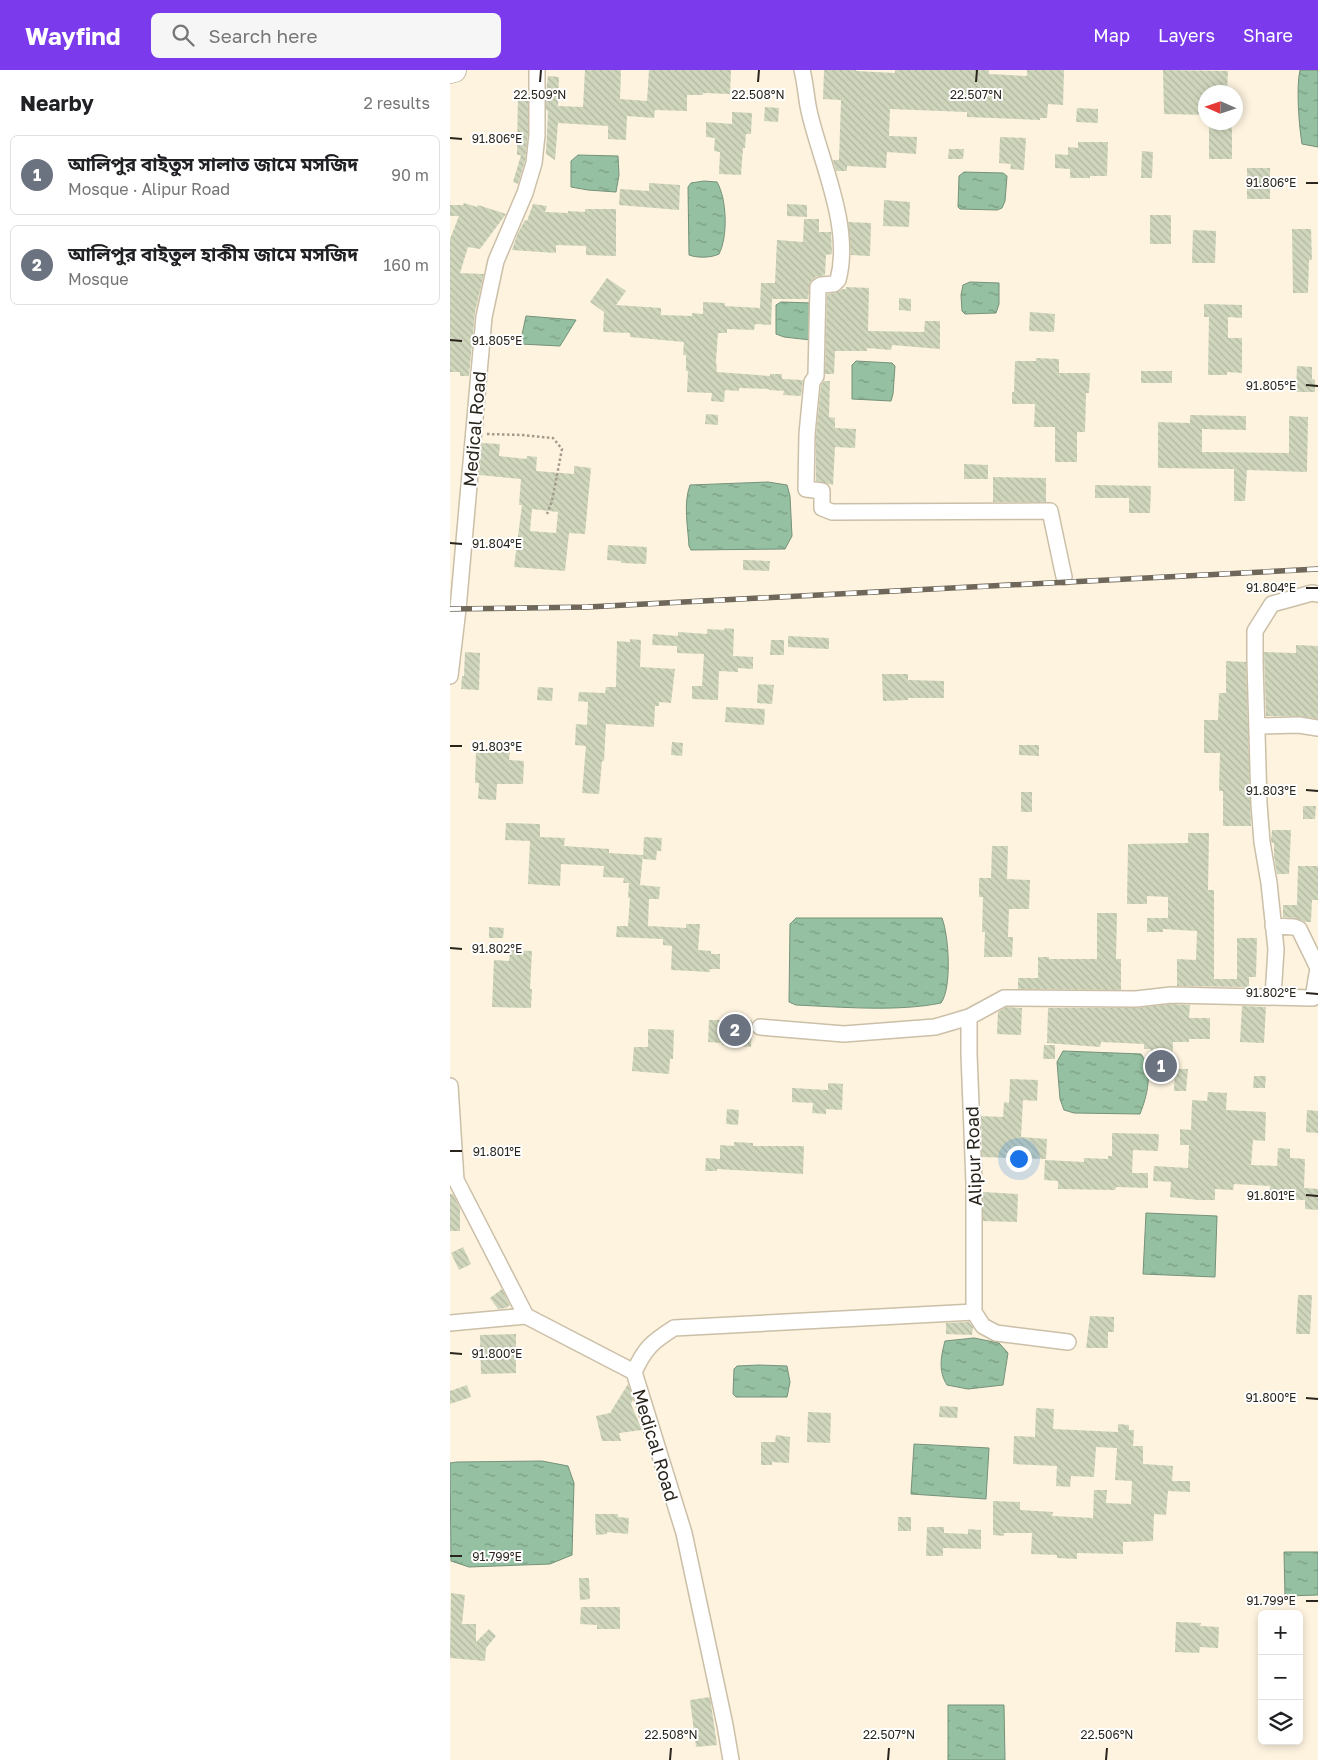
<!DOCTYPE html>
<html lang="en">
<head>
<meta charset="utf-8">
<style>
	:root { --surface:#fff; --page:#f6f6f6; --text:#202124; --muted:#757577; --line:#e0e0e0; --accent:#7c3aed }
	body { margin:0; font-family:"Golos Text","Noto Sans Bengali",sans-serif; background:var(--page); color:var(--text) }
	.controls { position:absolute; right:15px; bottom:15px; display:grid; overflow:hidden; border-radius:8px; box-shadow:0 2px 8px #0003 }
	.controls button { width:45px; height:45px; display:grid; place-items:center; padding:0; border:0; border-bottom:1px solid var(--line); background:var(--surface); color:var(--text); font:25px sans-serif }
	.compass { position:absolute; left:748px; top:15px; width:45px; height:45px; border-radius:50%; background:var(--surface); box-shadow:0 2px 8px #0003; rotate:273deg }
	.you { position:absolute; left:568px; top:1088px; width:18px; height:18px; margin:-12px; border:4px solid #fff; border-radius:50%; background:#1a73e8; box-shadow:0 0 0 8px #1a73e833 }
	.badge { display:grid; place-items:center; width:32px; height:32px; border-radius:50%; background:var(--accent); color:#fff; font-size:16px; font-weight:700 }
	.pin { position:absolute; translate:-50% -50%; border:2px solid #fff; box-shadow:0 1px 5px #0006 }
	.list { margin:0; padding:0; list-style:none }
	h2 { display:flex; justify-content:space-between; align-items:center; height:65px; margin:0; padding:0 20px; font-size:21px }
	h2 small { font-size:16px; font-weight:400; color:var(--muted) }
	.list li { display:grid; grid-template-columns:32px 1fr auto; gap:15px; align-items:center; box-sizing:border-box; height:80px; margin:0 10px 10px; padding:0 10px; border:1px solid var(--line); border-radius:8px }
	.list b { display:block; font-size:19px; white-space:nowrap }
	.list p { margin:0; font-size:16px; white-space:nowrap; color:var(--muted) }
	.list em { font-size:16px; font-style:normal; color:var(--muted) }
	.icon { flex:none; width:28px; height:28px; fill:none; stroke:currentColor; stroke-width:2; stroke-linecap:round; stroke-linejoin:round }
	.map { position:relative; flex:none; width:868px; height:1690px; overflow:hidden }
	header { display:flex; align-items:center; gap:30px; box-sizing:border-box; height:70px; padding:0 25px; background:var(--accent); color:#fff }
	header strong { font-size:24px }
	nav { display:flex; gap:28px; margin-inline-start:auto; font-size:18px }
	.search { width:350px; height:45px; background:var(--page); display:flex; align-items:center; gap:12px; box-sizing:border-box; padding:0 18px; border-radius:8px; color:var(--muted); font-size:19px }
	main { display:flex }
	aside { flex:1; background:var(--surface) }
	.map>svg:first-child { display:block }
</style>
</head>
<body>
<header>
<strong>Wayfind</strong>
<div class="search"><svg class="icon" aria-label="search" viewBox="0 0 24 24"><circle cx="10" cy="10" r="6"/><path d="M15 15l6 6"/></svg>Search here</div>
<nav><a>Map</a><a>Layers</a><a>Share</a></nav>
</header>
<main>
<aside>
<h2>Nearby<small>2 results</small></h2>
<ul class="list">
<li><span class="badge" style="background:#6b7280">1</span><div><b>আলিপুর বাইতুস সালাত জামে মসজিদ</b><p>Mosque · Alipur Road</p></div><em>90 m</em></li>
<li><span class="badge" style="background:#6b7280">2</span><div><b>আলিপুর বাইতুল হাকীম জামে মসজিদ</b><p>Mosque</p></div><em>160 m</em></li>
</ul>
</aside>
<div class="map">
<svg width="868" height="1690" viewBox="0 0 868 1690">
	<defs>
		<pattern id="water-ripples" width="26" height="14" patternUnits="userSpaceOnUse" patternTransform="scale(1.25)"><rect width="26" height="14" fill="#95c0a1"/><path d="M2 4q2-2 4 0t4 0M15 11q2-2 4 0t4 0" fill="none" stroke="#7a9c82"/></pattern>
		<pattern id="building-back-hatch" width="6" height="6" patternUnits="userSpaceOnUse" patternTransform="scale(1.25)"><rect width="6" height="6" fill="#cfd6bc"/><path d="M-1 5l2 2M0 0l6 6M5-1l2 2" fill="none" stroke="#b2b8a1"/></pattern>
	</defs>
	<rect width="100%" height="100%" fill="#fdf3df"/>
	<!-- water -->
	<path fill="url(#water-ripples)" stroke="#759279" d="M850,0H868V77L852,74C849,56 846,17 850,0Z
		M128,85L168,86L169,105L166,122L138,120L121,117V91Z
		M514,102L553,103L557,106L555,131L552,138L547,140L510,139L508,137L509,106Z
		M254,111L267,112C277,129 278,167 269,184C261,188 247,188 239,185L238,117L241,113Z
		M520,212L549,213V234L546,243L515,244L512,241L511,225L513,215Z
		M331,232L362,233L361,270L334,267L326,264V235Z
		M76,246L126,250L110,276L70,274Z
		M406,291L442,293L445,296L443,324L441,331L402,329V295Z
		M318,412L337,415L340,426L342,466L335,479L241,480L239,476C238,457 233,434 240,415Z
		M346,848H492C499,866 502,918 491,933C447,942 391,937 346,935L339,932L340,854Z
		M613,981L691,984C704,1001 697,1026 690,1044L624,1043L614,1040L610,1029L607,992Z
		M696,1143L767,1146L765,1207L693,1204Z
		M524,1268L549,1273L558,1283L553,1315L518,1319L497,1315C488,1301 491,1286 495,1271Z
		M309,1295L337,1296L340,1312L337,1327H286L283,1324L284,1299L287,1296Z
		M464,1374L539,1378L536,1429L461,1424Z
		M92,1391L118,1396L124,1413L122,1485L100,1494L19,1497L1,1491L0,1393L7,1392Z
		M834,1482H868V1525L835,1526Z
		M498,1635H554L555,1690H498Z"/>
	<!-- building -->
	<path fill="url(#building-back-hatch)" fill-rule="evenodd" d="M135,0H171L170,29L197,31L199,0H281L280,24L253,23V25H237V41L205,40L204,48L177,46L176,70L158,69V56L108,53L105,90L96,84L98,41L96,40V22L98,6L109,7L108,36L133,37Z
		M374,0H406V1L445,3V0H539V4L577,6V0H614L613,35L598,34L597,48H590V50L517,47V42L440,39L439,66L467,67L466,84L437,82L436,98L397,96V101H386L383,90H389L391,30L373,29Z
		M713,0L778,1L777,21L756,20V45L714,44Z
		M68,20L78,21V64L75,91L68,114L63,112L71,85H67Z
		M315,37L329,38L328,52L314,51Z
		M627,38L648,39V53L626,52Z
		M282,42L302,43L301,64H296L295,78H293L291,105L269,104L270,82L264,81L265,68L256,67V52L282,54Z
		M759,57H782V89H759Z
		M550,67L576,68L574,100L560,99L561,94L549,93Z
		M628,72H658L657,106H640V108H620V99L605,98V84L618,85V77L628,78Z
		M499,79H514L513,89H498Z
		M692,81L703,82L702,108H691Z
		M797,98H820V129H797Z
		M199,113L230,115L229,140L169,135L170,119L199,121Z
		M434,130L460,132L459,157L433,156Z
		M14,133L27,137L28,135L56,144L30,179L18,177L10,203L34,204L25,242L19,306H10V302H0V169L9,146H0V135H13Z
		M83,134L97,136L95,142L118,143V141L135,142V139H166V186L136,185V176L106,175V183L62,180L68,163L75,150L77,151Z
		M337,134L357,135V147L337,146Z
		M700,145H721V174H700Z
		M354,149H369V162H381L382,184L376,185L375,205L366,207L360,212L358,229H322L321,255L305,254L304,260L277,259V263H268L266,290L267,302L320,306V304H332V309L353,310L351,326L333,325L334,321L319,320V319L289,318V321L275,320L274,332L261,331L262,323L237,322L238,301H236V285H233L234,272L180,267V263L153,262L154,242L140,232L157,208L176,221L166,235L211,238V245L242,246V243L253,244V232L275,233V236L310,238L311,213H325L327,170L353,172Z
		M398,152L421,153L420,186L401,185Z
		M842,159H861L862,190H859L858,223H843Z
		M743,160L766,161L765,193H742Z
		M396,217L419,218L418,261L474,262L475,251H490V279L442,275L441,280L417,278V281H385L384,304H375L377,224L385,223L393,219H396Z
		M449,228L461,229V241L449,240Z
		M754,234L792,235V248L778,247V268H792V303L777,302V305H758L759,247H754Z
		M580,242L605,244L604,262L579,261Z
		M586,288L609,289V303H640L639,323H636L635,362H627V392H605V357H584L585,334H562V322H564L565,291H586Z
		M847,296L862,297V309L865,310V322H846Z
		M691,301H722V313H691Z
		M374,311H380L379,347L385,348V358L406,359L405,378L385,377L383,415L366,411V365L371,315Z
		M256,344L268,345V355L255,354Z
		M740,345L796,346V360L752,359V382L839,383V346L858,347L857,402L797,400L795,431H784V399L708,398V352L740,353Z
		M32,373L50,374L49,386L76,389L77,386L87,387L86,401L124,404V396L141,398L135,464L119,463L115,501L64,497L72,435H69L71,409L29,405ZM82,439L108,442L106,463L80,461Z
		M514,394L538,395V409H514Z
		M543,407L596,408V432H543Z
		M645,415L701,416L700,443H679V428H645Z
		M158,475L197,477L196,494L171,493V491L157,490Z
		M293,490L320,491L319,501L293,500Z
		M275,558L284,559L283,586L303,587V599L288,598V602L269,601L268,630L242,629V616H252L254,584L227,583V576L202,575L203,564L228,566V562L257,564V559L274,560Z
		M338,566L379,568V579L338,577Z
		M180,569L191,570L190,597L225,599L221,633L209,632V636H205L204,657L156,654L154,691H152L149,724L132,723L136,676L125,675L126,654L137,655L138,632L128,631L129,622L155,623L156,617H166L167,571L180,572Z
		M321,570H334V585H320Z
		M846,575L868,576V649L849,646H816L814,582L846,583Z
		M15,582L30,583L29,620L11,619L12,606H14Z
		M776,591L796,592L801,756H773V721H769L770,683H754V650H768L769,623H776Z
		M432,604H458V610L494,611V628H458V630L433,631Z
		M308,614L324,615L322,634L307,633Z
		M88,617L103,618L102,631L87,630Z
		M276,637L315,639L314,655L275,652Z
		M222,672L233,673L232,686L221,685Z
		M569,675H589V686L569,685Z
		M40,681L60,682L59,690L74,691L73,714H47L46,730L28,729L29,713H25L26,682L39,683Z
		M571,722H582V742H571Z
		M853,736H866L865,749H853Z
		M56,753L90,754V767L115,768L114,776L159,779V783L193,785L190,815L210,817L209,829H199L198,856L236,858V854H250L248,880L261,881V884H270V899H260V902L221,900L222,876L213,875V869L166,867L167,856H178L180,828H178L179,813H173L174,808L153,807L154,796L111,794L110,816L78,814L80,771L55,770Z
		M822,760H841L839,804H827L824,786V773H822L821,771Z
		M738,763H759L758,820H764V909H787V868H807L806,907H799V917L727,916V889L746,890L747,861L713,859V862H697V848H718V827L697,826V834H677L678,774L738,773Z
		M194,767L212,768L211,781H207L206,790L193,789Z
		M542,776H558L557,809L580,810L579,839H559L558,867H563L562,887H534L535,862H532L533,827H529V808H541Z
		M848,796H868V830H862L861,852H855L845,848L833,847V835H847Z
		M647,843H667L666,889H671V920L568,919V908H588V887H599V889H647Z
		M39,857L54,858L53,868H39Z
		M60,880L82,881L80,919H82L81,938L42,937L44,890L59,891Z
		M721,934L740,935L739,948H760V969H739V972H723L722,1004L700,1003L701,979H694V974L651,972L650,977L597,973L598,938H686Z
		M792,936L816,937L814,973L790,972Z
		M556,937L572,938L571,965L547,964L548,942Z
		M274,948L302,950L301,977L272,975V973L258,972L259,950H273Z
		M198,959L224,960L223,989H220L219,1004L182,1001L184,977H198Z
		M594,975H605V989H593Z
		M725,999H738L736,1021H724Z
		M804,1006H816L815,1018H803Z
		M560,1009L588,1010L587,1031L573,1030L571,1067L597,1069L596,1089L532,1087L531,1046L553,1047L554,1032L559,1033Z
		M378,1013L393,1014L392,1040L376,1039V1044L362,1043L363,1033L342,1032V1018L378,1020Z
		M758,1022L777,1023L776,1040L816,1042L815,1071L803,1070L801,1095L827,1096L828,1078L840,1079V1088L855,1089L854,1118L868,1119V1140L855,1139V1130L819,1129L820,1116L784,1114L783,1120L765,1119V1130H748L720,1127L721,1112L703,1111L704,1096L738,1098L739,1075H730V1059L741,1060L742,1030L757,1031Z
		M277,1039L289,1040L288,1055L276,1054Z
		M857,1040L868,1041V1063L856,1062Z
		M662,1063L709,1064L708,1081L683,1080L682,1103H698V1118L666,1117L665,1120L608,1119V1111L594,1110L595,1090L634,1092V1088L658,1089V1086H662Z
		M284,1072L303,1073V1076H354L353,1104L267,1099V1101H255L256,1088L270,1089V1075L284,1076Z
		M533,1122L568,1124L567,1152L533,1151Z
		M0,1124H3L10,1138V1161H0Z
		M13,1177L21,1194L9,1200L1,1183Z
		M52,1219L60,1235L56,1238L48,1239L40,1228Z
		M848,1225H862L860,1264H846Z
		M640,1246L664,1247V1262H658V1278H636Z
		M519,1252L523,1257L522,1265L496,1264V1253Z
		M66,1264V1303L31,1304L30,1265Z
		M178,1314L183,1329L181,1334L192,1360L169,1363L171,1371H152L146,1346L160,1343Z
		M17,1315L21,1327L0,1334V1321Z
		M490,1336L508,1337L507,1348L489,1347Z
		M586,1338L604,1339L603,1359L668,1362V1354L679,1355V1360H684L683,1376H693V1394L723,1396L722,1411H740V1422L718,1421L716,1445L704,1444L703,1471L673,1472V1484L627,1483V1489L607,1488V1485L581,1484L582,1463H554V1466L543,1465V1431L570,1432V1440L603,1442L602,1446L643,1448L644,1420H657L656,1433L681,1434L682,1411L665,1410L667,1378L646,1377L644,1407L621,1406L620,1417L606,1416L607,1396L563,1394L564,1366L585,1367Z
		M358,1342L381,1343L380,1373L357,1372Z
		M326,1365L340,1367L339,1393L322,1392V1395H311V1372H325Z
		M145,1444H168V1447L179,1448L178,1464L157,1462V1464L146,1465Z
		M448,1447H461V1461H448Z
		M477,1457H494V1463L518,1464V1459L531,1460V1479L493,1478V1486H476Z
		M129,1508H139L140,1529L130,1530Z
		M1,1523L15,1525L12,1554H26V1572L39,1559L46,1566L36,1578L35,1591L0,1588Z
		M131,1537H170V1559H147V1555L130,1554Z
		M726,1552L751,1553L750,1556L769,1557L768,1578L750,1577L749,1583L725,1582Z
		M260,1627L267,1675L246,1677L240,1630Z"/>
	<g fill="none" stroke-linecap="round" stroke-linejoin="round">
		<!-- minor casing -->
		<g stroke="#cbbfa7" stroke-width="18">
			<path id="minor" d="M352,0C356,15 356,30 360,45C372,95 402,158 388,210L384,214L371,215L368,217L366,306L362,312L357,364L356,419L372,421V438L382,442L600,441L614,507
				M0,606L8,539L34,247L46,191L75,123L84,93L87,65V0
				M807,656L849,655L868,658
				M823,856L844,857L849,859L868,898
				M823,927L826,879L819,813L812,772L809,734L805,591V561L822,534L862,523L868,524
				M310,957L394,964L485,957L519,947
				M0,1016L6,1110L76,1246L184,1302L234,1463L275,1655L281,1690
				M524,1242L533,1256L546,1263L618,1272
				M0,1253L76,1246
				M184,1302C195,1278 202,1272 224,1258L524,1242V1113L519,984V947L554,928L686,929L721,925L863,928L868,898"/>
		</g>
		<!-- primary casing -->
		<g stroke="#cbbfa7" stroke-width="26">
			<path id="primary" d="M0,1L4,0"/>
		</g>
		<!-- path -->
		<path stroke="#a29a8b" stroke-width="2.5" stroke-dasharray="2.5 2.5" stroke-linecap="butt" d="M37,364L72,365L103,368L112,379L102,431L97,444"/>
		<!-- minor -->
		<use href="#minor" stroke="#fff" stroke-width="15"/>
		<!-- primary -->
		<use href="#primary" stroke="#fff" stroke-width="24"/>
		<!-- rail casing -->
		<g stroke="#6e675a" stroke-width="5.5">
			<path id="rail" d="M0,539L138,537L868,499"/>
		</g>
		<!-- rail -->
		<use href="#rail" stroke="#fff" stroke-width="4" stroke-dasharray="11" stroke-linecap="butt"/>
	</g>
	<!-- ticks -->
	<path fill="none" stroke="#2a251c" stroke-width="2" d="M90,12L91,0M308,12L309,0M526,12L527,0M0,68L12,69M856,113H868M0,270L12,271M856,315L868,316M0,473L12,474M856,518H868M0,676H12M856,720L868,721M0,878L12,879M856,923L868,924M0,1081H12M856,1125L868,1126M0,1283L12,1284M856,1328L868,1329M0,1486H12M856,1531H868M220,1690L221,1678M438,1690L439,1678M656,1690L657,1678"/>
	<g text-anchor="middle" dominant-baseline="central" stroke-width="4" stroke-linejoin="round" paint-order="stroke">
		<!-- street labels -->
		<g font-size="18" fill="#2a251c" stroke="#fff">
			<text transform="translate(24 359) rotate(-85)">Medical Road</text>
			<text transform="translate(523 1086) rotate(-92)">Alipur Road</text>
			<text transform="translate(206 1375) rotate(73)">Medical Road</text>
		</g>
	</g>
	<g font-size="12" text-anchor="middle" fill="#2a251c" stroke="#fff" stroke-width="4" stroke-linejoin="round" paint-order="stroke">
		<text x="90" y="29">22.509°N</text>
		<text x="308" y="29">22.508°N</text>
		<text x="526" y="29">22.507°N</text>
		<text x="47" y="73">91.806°E</text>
		<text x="821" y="117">91.806°E</text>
		<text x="47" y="275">91.805°E</text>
		<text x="821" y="320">91.805°E</text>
		<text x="47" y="478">91.804°E</text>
		<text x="821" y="522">91.804°E</text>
		<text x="47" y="681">91.803°E</text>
		<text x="821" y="725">91.803°E</text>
		<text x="47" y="883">91.802°E</text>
		<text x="821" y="927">91.802°E</text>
		<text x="47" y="1086">91.801°E</text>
		<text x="821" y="1130">91.801°E</text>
		<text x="47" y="1288">91.800°E</text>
		<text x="821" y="1332">91.800°E</text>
		<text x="47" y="1491">91.799°E</text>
		<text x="821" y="1535">91.799°E</text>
		<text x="221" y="1669">22.508°N</text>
		<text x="439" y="1669">22.507°N</text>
		<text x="657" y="1669">22.506°N</text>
	</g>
</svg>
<div class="controls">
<button>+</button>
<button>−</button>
<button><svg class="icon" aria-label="layers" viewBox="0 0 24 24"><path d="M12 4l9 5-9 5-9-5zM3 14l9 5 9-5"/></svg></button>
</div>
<svg class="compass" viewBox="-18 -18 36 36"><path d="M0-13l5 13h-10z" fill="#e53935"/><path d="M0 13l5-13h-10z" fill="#757577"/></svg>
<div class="you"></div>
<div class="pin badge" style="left:711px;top:996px;background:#6b7280">1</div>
<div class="pin badge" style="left:285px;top:960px;background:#6b7280">2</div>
</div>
</main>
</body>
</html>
